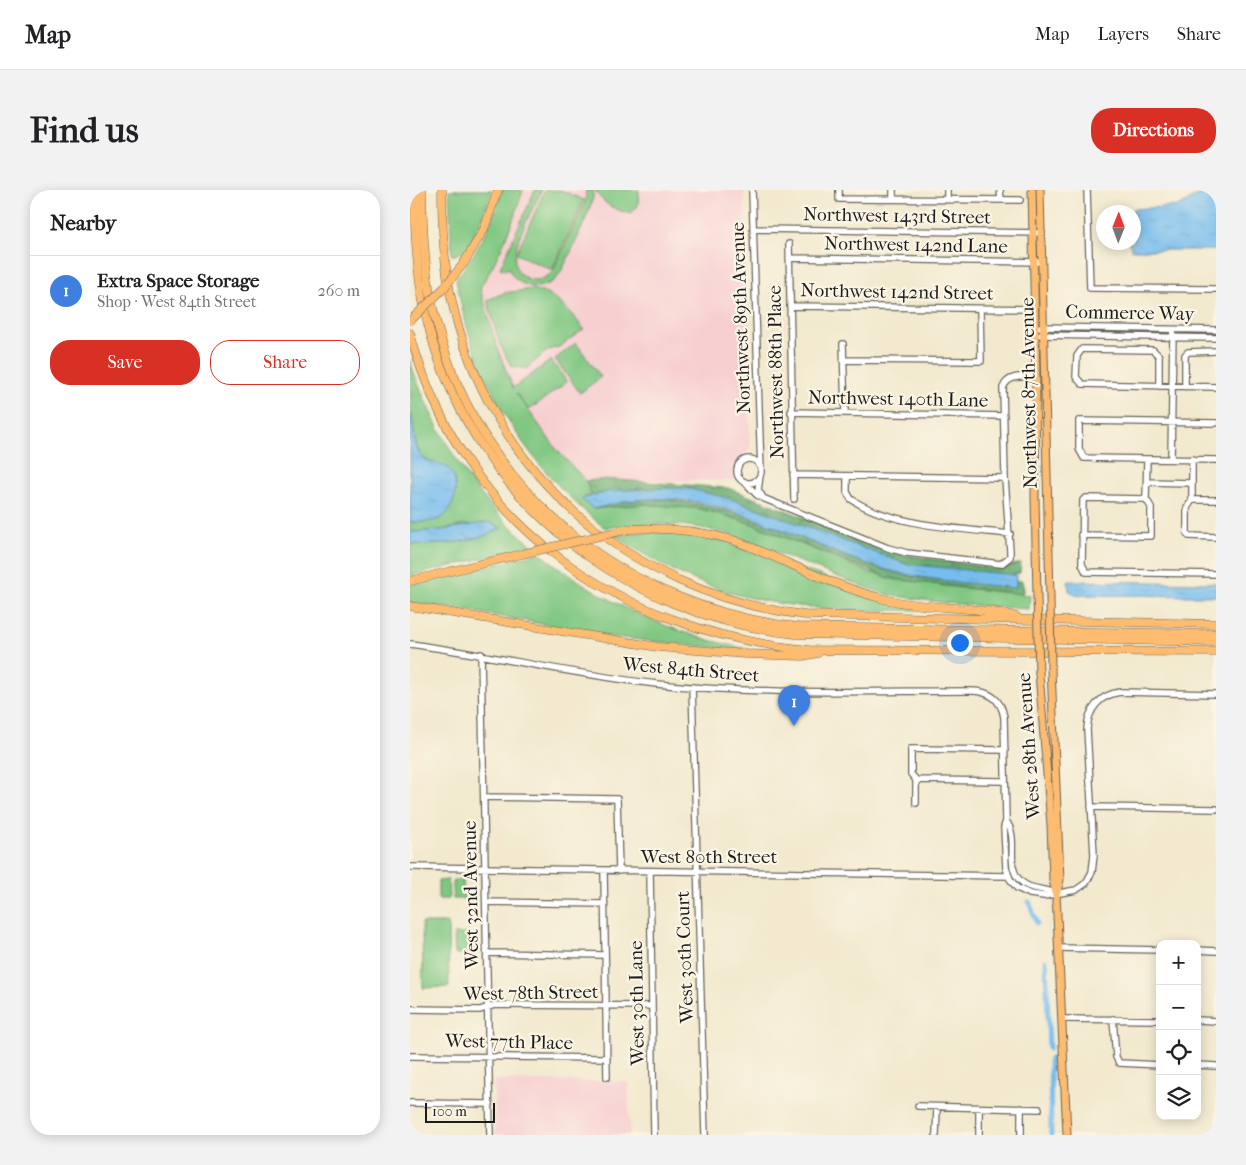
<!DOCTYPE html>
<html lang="en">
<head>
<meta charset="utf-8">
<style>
	:root { --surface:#fff; --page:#f2f2f2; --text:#202124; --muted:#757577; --line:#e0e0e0; --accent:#d93025 }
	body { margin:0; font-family:"IM FELL French Canon",serif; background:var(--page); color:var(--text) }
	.controls { position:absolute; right:15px; bottom:15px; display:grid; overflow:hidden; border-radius:10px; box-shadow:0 2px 12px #0003 }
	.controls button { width:45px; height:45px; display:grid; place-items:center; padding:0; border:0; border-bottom:1px solid var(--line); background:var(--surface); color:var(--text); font:25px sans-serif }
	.compass { position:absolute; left:686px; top:15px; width:45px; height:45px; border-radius:50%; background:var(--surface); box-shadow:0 2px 12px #0003; rotate:1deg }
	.scale { position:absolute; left:15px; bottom:12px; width:70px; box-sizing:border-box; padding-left:5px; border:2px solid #1c1c1c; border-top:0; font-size:14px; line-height:18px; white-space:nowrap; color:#1c1c1c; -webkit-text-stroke:4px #fcf5e5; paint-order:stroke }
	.you { position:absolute; left:549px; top:452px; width:18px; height:18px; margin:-12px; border:4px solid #fff; border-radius:50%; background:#1a73e8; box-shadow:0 0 0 8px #1a73e833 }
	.badge { display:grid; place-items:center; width:32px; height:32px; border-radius:50%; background:var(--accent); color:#fff; font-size:16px; font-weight:700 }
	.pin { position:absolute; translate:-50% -41px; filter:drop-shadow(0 1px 2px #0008) }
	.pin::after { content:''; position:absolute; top:26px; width:18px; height:15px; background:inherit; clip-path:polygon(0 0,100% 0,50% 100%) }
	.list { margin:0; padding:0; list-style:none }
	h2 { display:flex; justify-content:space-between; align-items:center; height:65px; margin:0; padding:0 20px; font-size:21px }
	h2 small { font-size:16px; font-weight:400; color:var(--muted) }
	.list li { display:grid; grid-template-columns:32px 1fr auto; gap:15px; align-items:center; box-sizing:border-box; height:70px; padding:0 20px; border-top:1px solid var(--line) }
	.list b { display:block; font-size:19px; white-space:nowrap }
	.list p { margin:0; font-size:16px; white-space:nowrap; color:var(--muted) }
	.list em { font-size:16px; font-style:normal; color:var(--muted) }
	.actions { display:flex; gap:10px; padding:15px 20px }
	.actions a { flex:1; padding:11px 0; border:1px solid var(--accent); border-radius:20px; text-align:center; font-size:18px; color:var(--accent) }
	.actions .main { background:var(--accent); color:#fff }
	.icon { flex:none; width:28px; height:28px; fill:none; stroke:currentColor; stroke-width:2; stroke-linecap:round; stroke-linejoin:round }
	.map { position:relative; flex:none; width:806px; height:945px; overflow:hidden; border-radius:20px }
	header { display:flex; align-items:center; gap:30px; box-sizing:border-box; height:70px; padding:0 25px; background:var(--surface); border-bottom:1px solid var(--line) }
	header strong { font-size:24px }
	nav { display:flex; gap:28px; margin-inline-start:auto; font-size:18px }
	.intro { display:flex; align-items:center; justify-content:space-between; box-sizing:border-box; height:120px; padding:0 30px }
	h1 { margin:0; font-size:35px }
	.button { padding:12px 22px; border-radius:20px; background:var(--accent); color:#fff; font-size:18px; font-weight:700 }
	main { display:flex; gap:30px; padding:0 30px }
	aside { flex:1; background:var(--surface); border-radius:20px; box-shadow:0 2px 12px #0003 }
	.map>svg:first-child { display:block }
</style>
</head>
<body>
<header>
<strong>Map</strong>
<nav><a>Map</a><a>Layers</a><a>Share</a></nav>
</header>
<div class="intro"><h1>Find us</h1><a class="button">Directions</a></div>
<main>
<aside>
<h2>Nearby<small></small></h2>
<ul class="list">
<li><span class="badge" style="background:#3f7fe0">1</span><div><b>Extra Space Storage</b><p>Shop · West 84th Street</p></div><em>260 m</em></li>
</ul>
<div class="actions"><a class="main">Save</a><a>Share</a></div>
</aside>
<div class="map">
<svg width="806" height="945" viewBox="0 0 806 945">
	<defs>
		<pattern id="forest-crowns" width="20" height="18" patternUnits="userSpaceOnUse" patternTransform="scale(1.25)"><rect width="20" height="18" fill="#68ac70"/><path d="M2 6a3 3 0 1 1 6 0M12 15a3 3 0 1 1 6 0" fill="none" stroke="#558b5b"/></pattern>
		<pattern id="park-crowns" width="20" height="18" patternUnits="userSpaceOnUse" patternTransform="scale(1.25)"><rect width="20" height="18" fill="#80c782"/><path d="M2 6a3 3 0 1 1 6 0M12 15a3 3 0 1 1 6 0" fill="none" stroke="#6eaa70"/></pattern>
		<pattern id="water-ripples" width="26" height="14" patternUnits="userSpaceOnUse" patternTransform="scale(1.25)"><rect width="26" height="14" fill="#76bdee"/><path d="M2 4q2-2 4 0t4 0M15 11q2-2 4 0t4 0" fill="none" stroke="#66a2cc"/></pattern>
	</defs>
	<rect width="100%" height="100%" fill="#fcf5e5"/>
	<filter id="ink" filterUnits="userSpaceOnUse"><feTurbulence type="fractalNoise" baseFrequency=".02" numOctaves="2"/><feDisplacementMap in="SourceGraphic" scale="10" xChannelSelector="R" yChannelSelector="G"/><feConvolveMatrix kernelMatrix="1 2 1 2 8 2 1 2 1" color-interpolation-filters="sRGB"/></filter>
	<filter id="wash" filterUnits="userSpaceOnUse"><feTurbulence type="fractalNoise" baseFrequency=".0096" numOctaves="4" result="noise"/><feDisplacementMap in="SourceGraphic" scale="20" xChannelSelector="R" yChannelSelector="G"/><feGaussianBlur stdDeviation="1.12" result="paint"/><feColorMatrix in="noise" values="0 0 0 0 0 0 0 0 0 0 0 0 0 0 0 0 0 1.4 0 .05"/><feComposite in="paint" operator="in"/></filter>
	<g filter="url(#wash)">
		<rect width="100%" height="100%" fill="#f2e9ce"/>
		<!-- built -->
		<path fill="#f7cfd1" d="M113,0H334L340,258L327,274L324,282L327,290L176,291L147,260L125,232L103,198L88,160L70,98L88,68L101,40Z
			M84,890L218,892L220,945H85Z"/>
		<!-- grass -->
		<path fill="#80c782" stroke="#4e724f" d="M39,0H82L73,27L56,61L42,66Z
			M92,0H113C102,36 90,66 70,98L88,160L103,198L141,170L157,192L119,220L106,203L147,260L176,291L181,305L171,309L205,316L234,314L292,319L340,333L461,383L534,396L620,405L619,419L535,413L479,405L451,396L322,345C280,333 239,331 195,338C115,275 63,190 46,89C68,61 82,35 92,0Z
			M125,0H132C123,20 85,78 119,89C128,92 137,88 143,81L175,13L176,0H183V7C181,20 154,80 146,89C138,96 126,99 116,95C107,92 101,85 98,76L96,80L90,78Z
			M135,0H151L174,10L142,80L106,64Z
			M185,0H229L228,16L221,23C205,21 193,14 185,0Z
			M122,99C145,103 160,122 174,139L149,157L138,160L116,179L101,176L90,155L77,110L94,103Z
			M166,153L191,187L170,203L145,169Z
			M0,171C23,240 64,310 123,356L0,386V354C29,355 65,353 91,338L54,335L31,340L0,342V332H7L44,310L45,294L41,281C32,277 19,274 12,267C0,253 0,191 0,171Z
			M233,342L279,344L310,350L508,420C391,422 304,416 205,345Z
			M130,363C190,411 262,445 338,459V461L203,447L56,420L0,413V395Z
			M38,690L39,709H28V691Z
			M43,690H53L54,709H43Z
			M12,733H38L39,797L13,798Z"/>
		<!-- forest -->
		<path fill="url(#forest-crowns)" stroke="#426446" d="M195,289L318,298L490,364L587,379L611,373L610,383L601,385L496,374L321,309L280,299H227L181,305L176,291Z
			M240,309C323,311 383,348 459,375C504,391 557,393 606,397V391H612L614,399L612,404L481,389L340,333L292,319L234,314L184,319L206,313Z"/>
		<!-- park -->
		<path fill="url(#park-crowns)" stroke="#4e724f" d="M44,744H58L59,763L45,764Z"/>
		<!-- water -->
		<path fill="url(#water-ripples)" stroke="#496c85" d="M795,0H806V60H722L719,53L724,52V22H720L723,19L770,16Z
			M0,223C6,235 2,253 10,264C17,275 29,271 37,277C51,287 46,317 34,326C25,333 11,332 0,332Z
			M253,298L280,299L321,309L496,374L606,385V398C557,393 506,390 460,375C388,351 318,305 240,309C220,310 202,314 184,319L171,309L202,301Z
			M80,332L91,338C65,353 29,355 0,354V342L31,340Z
			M658,391L806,393V406L668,405L659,401Z"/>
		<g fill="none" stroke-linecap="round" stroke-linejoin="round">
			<!-- canal -->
			<path stroke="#76bdee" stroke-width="5" d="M619,712L627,733
				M636,771L639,859
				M640,869L641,945"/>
		</g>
	</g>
	<g filter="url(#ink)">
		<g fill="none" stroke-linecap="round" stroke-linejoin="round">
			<!-- minor casing -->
			<g stroke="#67645a" stroke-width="8">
				<path id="minor" d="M342,0L351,282
					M429,0V9L610,10
					M483,0V9
					M537,0V10
					M590,0L591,10
					M677,0L680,98L806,99
					M343,39L632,43
					M379,54L384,309
					M379,68L632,72
					M380,116L625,119
					M630,137L806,140
					M631,145L806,148
					M433,154L435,223
					M434,170L571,171L570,119
					M749,196V166L743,160L672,159L667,166L666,187L672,194L806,197
					M775,197V165L778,162L806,161
					M381,222L594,226
					M806,233L669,231V259L674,268L806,270
					M761,269L763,143
					M782,269V310L777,318V343L779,346L806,347
					M327 281a12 12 0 1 1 24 0a12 12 0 1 1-24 0Z
					M383,285L595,288
					M350,286L348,300L352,306
					M437,286V302L441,309C481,336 552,339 600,344
					M335,292L347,305L355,309L478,358L497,363L591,374L600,367V361L595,288L593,198C598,184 613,187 626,187
					M737,292L782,293
					M736,309L676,308L673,310L672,374L676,382L806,384
					M782,310H806
					M671,345L741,346V317L736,309L737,269
					M0,454C83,465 164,485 247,494C351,505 456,501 561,501C579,501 591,509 594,527L596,631L594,637L596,678L600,689L607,698L620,704L634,706L666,700L676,693L682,682L684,665L677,539C678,519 690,505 710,502L806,504
					M71,464L80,945
					M282,497L295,945
					M595,560L501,559V584L506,590L595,591
					M74,607L207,609L209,681
					M506,613V590
					M681,617L806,619
					M596,631C611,650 591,681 616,695C625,700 637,699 646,703
					M0,677L598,686
					M194,681L197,887
					M240,681L244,945
					M76,712L194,714
					M648,758L750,760
					M787,760L806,761
					M77,763L195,765
					M0,819L70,820L85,815L242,816
					M653,829L750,830
					M703,829L706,867L709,873L750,875
					M787,830L806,831
					M0,866L197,868
					M787,875L806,876
					M0,913L80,914
					M508,916L629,919
					M611,918V945
					M526,945L527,917
					M569,945V918"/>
			</g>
			<!-- major casing -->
			<g stroke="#67645a" stroke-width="9">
				<path id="major" d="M622,0L626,187L625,307L627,406
					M630,0L640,406
					M641,479L650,690L647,702
					M629,483L641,635L643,690L646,703L657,945"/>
			</g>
			<!-- highway casing -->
			<g stroke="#67645a" stroke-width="9">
				<path id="highway" d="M4,0C5,48 7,95 20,142C67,311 215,426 385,444L806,452
					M12,0C13,47 15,93 28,138C73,306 218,418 388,437L806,444
					M32,0C32,34 33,68 40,102C75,279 218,404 395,425L806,434
					M54,73L74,39L88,0
					M0,143C51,333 208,442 399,460L806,462
					M219,339C255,337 288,340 323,350C373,369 422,396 474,409C517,420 563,415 607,427
					M0,391L112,364
					M0,416L248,457L335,464L393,466L408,463"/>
			</g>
			<!-- minor -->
			<use href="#minor" stroke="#fff" stroke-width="5.5"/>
			<!-- major -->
			<use href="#major" stroke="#febc70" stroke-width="7"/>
			<!-- highway -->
			<use href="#highway" stroke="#febc70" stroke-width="8"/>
			<!-- major-bridge casing -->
			<g stroke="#67645a" stroke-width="9" stroke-linecap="butt">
				<path id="major-bridge" d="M627,406L629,483
					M640,406L641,479"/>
			</g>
			<!-- highway-bridge casing -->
			<g stroke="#67645a" stroke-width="9" stroke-linecap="butt">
				<path id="highway-bridge" d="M0,131L34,98L54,73
					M112,364L219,339"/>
			</g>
			<!-- major-bridge -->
			<use href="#major-bridge" stroke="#febc70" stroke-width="7"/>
			<!-- highway-bridge -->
			<use href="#highway-bridge" stroke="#febc70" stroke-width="8"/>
		</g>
	</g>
	<g text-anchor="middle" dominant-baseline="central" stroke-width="4.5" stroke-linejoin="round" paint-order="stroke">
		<!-- street labels -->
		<g font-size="19" fill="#1c1c1c" stroke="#fcf5e5">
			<text transform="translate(487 26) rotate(1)">Northwest 143rd Street</text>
			<text transform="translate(506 55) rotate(1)">Northwest 142nd Lane</text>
			<text transform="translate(487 102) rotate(1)">Northwest 142nd Street</text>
			<text transform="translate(720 123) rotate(1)">Commerce Way</text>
			<text transform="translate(331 128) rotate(-92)">Northwest 89th Avenue</text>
			<text transform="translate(366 182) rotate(-91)">Northwest 88th Place</text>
			<text transform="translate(619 203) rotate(-91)">Northwest 87th Avenue</text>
			<text transform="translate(488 209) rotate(1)">Northwest 140th Lane</text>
			<text transform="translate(281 480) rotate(5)">West 84th Street</text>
			<text transform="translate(619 556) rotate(-94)">West 28th Avenue</text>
			<text x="299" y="667">West 80th Street</text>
			<text transform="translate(61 705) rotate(-91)">West 32nd Avenue</text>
			<text transform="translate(275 767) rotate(-92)">West 30th Court</text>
			<text transform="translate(121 803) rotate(-1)">West 78th Street</text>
			<text transform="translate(227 813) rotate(-91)">West 30th Lane</text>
			<text transform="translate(99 852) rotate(1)">West 77th Place</text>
		</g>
	</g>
</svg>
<div class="controls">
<button>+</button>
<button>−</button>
<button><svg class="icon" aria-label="locate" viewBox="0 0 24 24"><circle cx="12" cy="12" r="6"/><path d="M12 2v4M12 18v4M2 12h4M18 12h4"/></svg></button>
<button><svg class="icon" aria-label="layers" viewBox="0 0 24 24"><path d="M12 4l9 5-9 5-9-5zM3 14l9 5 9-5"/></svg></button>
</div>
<svg class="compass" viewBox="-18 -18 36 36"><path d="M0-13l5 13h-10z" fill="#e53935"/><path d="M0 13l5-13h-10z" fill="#757577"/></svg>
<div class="scale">100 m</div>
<div class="you"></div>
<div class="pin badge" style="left:384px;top:536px;background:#3f7fe0">1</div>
</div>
</main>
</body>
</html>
